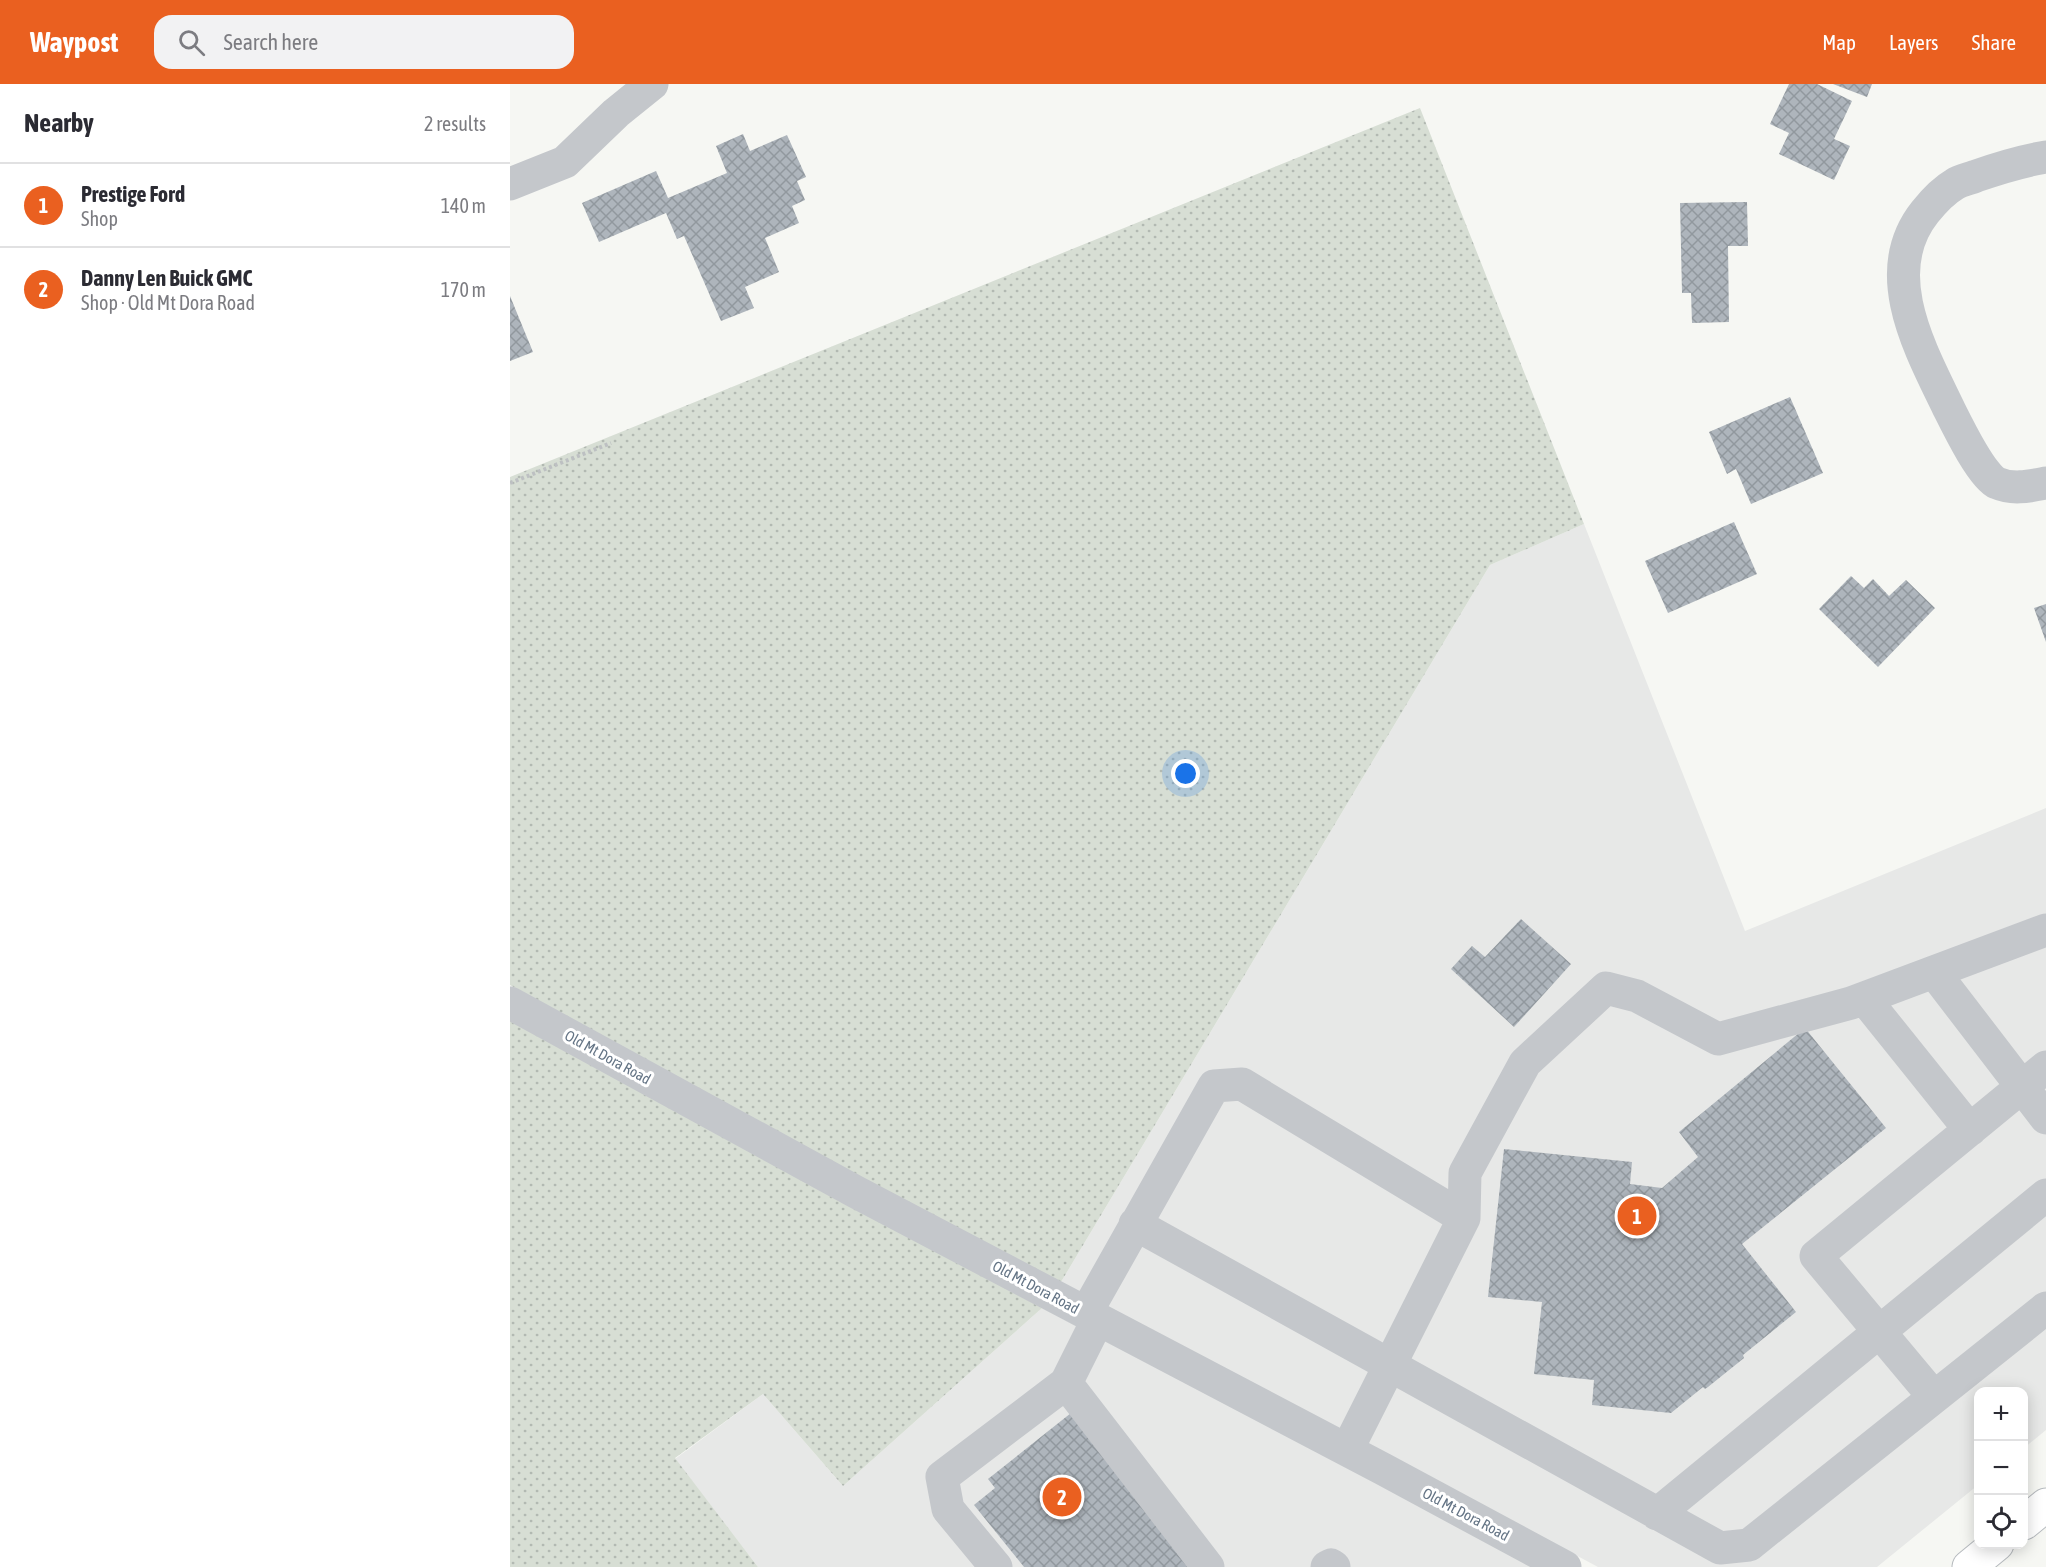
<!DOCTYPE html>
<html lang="en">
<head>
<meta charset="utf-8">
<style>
	:root { --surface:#fff; --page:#f2f2f3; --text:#2b2b33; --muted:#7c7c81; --line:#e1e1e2; --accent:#ea6020 }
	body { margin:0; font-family:"Asap Condensed",sans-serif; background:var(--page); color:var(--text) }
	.controls { position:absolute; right:18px; bottom:18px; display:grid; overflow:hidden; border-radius:12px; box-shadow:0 3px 15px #0003 }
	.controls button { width:54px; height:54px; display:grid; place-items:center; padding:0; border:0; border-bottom:2px solid var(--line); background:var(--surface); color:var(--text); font:30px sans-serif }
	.you { position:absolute; left:676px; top:690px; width:21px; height:21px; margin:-15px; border:4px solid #fff; border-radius:50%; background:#1a73e8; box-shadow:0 0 0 9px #1a73e833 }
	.badge { display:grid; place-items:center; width:39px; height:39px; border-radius:50%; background:var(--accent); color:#fff; font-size:20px; font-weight:700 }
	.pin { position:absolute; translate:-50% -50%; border:3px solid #fff; box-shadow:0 2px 6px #0006 }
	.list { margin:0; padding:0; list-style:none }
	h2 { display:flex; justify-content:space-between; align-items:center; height:78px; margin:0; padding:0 24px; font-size:26px }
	h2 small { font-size:20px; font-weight:400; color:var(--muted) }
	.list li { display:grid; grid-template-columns:39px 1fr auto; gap:18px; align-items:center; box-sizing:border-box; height:84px; padding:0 24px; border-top:2px solid var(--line) }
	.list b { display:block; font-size:22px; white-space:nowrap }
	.list p { margin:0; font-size:20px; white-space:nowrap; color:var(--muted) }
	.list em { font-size:20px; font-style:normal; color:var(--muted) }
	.icon { flex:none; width:33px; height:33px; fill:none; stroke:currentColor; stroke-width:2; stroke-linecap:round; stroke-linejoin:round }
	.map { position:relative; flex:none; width:1536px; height:1483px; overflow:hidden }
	header { display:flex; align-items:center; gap:36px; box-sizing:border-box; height:84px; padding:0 30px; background:var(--accent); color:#fff }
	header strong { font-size:28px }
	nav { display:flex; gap:33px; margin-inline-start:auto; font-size:21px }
	.search { width:420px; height:54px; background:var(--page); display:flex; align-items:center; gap:15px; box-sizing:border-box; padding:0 21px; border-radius:18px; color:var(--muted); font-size:22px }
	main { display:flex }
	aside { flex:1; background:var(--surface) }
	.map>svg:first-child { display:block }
</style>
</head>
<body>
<header>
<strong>Waypost</strong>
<div class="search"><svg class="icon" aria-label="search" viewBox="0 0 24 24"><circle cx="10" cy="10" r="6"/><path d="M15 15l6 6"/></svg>Search here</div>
<nav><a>Map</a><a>Layers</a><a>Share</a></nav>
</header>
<main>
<aside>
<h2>Nearby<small>2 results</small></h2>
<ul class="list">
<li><span class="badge">1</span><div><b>Prestige Ford</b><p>Shop</p></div><em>140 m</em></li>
<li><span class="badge">2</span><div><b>Danny Len Buick GMC</b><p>Shop · Old Mt Dora Road</p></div><em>170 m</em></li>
</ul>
</aside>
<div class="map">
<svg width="1536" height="1483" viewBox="0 0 1536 1483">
	<defs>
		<pattern id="grass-dots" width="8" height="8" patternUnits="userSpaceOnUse" patternTransform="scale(1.5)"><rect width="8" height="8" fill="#d7ded4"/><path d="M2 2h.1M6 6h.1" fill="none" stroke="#b2b9b2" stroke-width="1.8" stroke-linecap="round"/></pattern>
		<pattern id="building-cross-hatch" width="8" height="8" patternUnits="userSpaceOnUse" patternTransform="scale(1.5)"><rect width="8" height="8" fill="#aeb5bc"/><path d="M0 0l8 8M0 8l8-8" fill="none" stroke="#91989e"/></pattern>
	</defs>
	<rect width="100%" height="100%" fill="#f6f7f3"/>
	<!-- built -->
	<path fill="#e7e8e7" d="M1074,440L1235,847L1536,724V1346L1514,1364V1308H1468V1401L1367,1483H1088L878,1370L551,1198L980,481Z
		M532,1224L867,1399L1022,1483H248L165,1375L253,1310L333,1402Z"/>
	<!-- grass -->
	<path fill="url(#grass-dots)" d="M910,24L1074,440L980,481L551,1198L351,1094L0,901V393Z
		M0,937L532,1224L333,1402L253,1310L165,1374L248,1483H0Z"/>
	<!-- building -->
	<path fill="url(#building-cross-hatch)" d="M1279,0H1307L1342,17L1324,55L1340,62L1324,96L1269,70L1279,49L1260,40Z
		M1323,0H1362L1357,13Z
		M233,50L240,67L277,51L296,93L287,97L295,116L282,122L289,139L255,154L269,188L235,203L244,224L211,237L174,152L167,155L156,129L89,158L72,119L146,87L158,114L217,89L206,62Z
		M1237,118L1238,162H1218L1219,238L1182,239L1181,209H1172L1170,119Z
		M0,212L23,268L0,277Z
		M1280,313L1313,389L1241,420L1226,385L1217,390L1199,348Z
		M1224,438L1247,490L1158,529L1135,477Z
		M1341,492L1354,504L1363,495L1379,512L1396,496L1425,524L1368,583L1309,525Z
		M1536,520V558L1524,524Z
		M1011,835L1061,880L1004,943L941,885L962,862L975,873Z
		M1295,944L1376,1044L1232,1160L1286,1228L1233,1271L1234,1274L1198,1303L1195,1305L1193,1303L1161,1329L1082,1321L1084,1296L1024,1290L1032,1218L978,1213L994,1065L1122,1078L1120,1100L1152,1104L1188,1073L1169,1048Z
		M561,1329L686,1483H514L464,1421L485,1404L478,1395Z"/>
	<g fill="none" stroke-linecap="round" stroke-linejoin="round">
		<!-- major casing -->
		<g stroke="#b7bbbf" stroke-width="35">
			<path id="major" d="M1514,1439L1536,1421
				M1459,1483L1487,1460"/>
		</g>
		<!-- path -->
		<path stroke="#bdc0c2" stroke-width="4" stroke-dasharray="3 3" stroke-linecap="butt" d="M0,399L101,359"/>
		<!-- minor -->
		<path stroke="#c4c7cb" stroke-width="33" d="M1536,73C1512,77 1489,84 1466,92C1459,95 1451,96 1445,100C1433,107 1423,118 1415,128C1367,188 1410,265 1438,323C1446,339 1472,393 1487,399C1503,406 1520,402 1536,399
			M0,100L55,78L106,29L142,0
			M1424,888L1536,1034
			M1354,914L1460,1046
			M0,919L346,1108L873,1385L1055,1483
			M625,1140L1210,1464L1239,1461L1536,1224
			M576,1229L704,1002L732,1000L954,1134
			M588,1235L556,1299L698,1483
			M1424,1313L1306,1172L1536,983
			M837,1366L954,1134L955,1089L1015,979L1096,904L1127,912L1208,955L1341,919L1536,846
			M1147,1430L1536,1111
			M486,1483L438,1425L432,1393L556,1299
			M817,1483L821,1481L824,1483"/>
		<!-- major -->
		<use href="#major" stroke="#fff" stroke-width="33"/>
	</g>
	<g text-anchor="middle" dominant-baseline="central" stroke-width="6" stroke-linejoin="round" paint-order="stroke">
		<!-- street labels -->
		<g font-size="15" fill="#647485" stroke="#fff">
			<text transform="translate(98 973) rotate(29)">Old Mt Dora Road</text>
			<text transform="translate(526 1203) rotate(28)">Old Mt Dora Road</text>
			<text transform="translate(956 1430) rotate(28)">Old Mt Dora Road</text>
		</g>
	</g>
</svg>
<div class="controls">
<button>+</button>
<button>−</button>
<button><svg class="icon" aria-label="locate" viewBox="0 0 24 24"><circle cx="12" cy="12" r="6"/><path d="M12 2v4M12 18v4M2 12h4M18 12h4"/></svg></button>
</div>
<div class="you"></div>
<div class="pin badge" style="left:1127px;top:1132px">1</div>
<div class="pin badge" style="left:552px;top:1413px">2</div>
</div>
</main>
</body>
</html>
